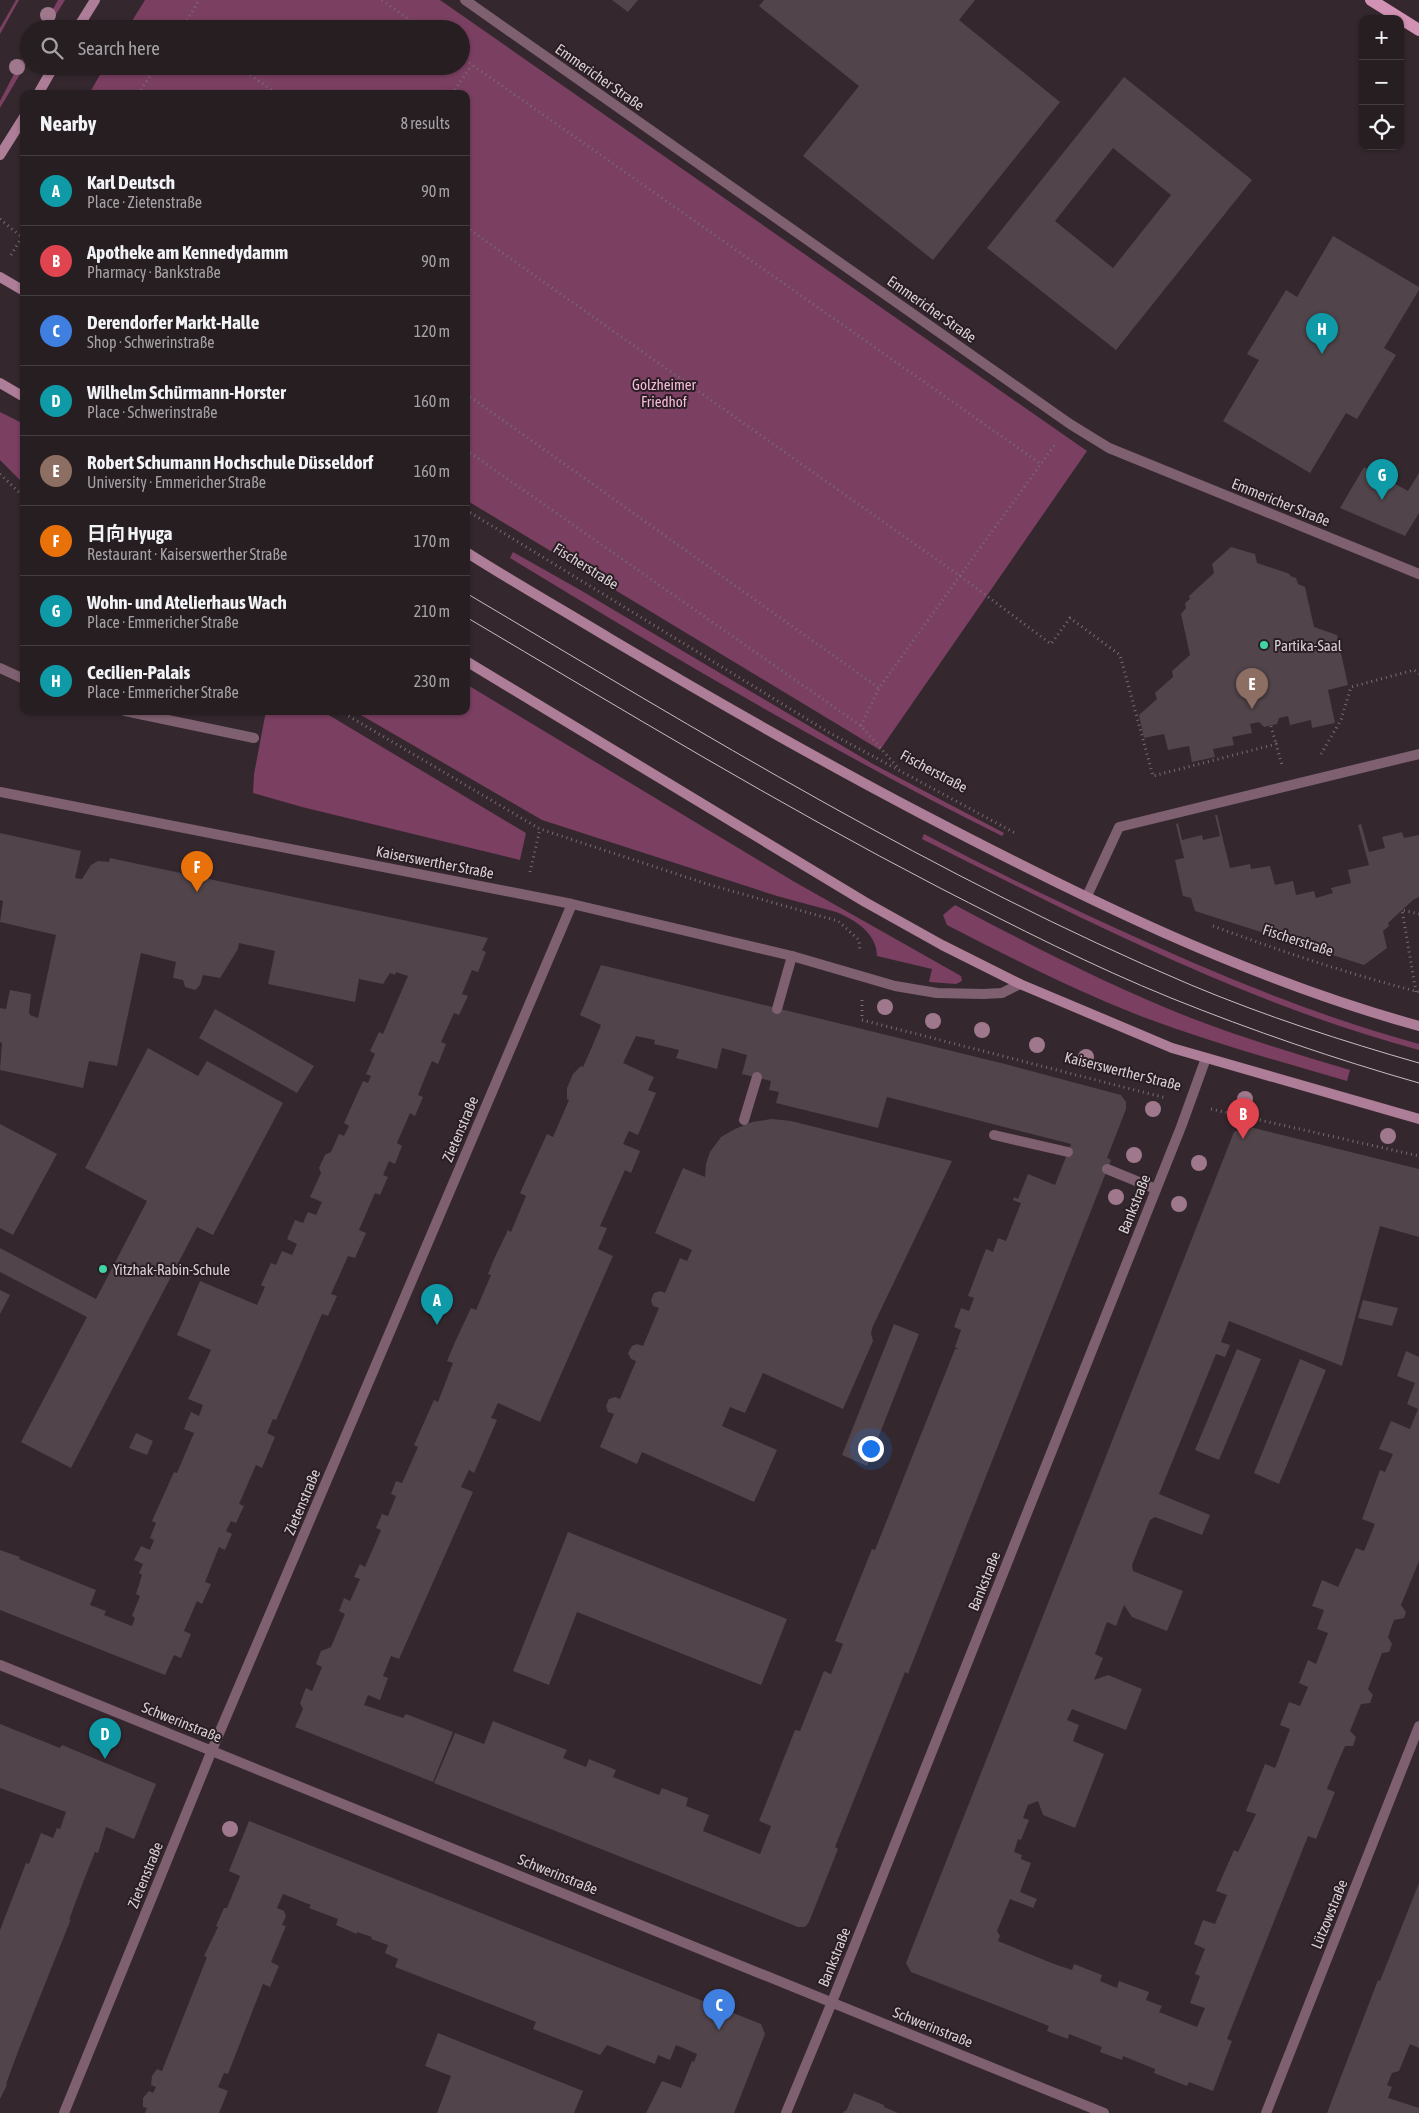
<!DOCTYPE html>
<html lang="en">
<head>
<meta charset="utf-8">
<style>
	:root { --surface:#271e22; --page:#332b2f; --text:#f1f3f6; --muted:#a4a2a5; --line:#433c40; --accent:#db2777 }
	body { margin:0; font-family:"Asap Condensed","Noto Sans SC",sans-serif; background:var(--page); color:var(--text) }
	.controls { position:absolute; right:15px; top:15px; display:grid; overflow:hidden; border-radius:10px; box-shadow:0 1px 4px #0004 }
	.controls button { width:45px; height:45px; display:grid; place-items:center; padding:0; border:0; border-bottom:1px solid var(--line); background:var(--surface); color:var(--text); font:25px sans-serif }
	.you { position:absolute; left:870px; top:1448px; width:18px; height:18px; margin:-12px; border:4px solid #fff; border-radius:50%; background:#1a73e8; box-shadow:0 0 0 8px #1a73e833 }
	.badge { display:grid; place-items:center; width:32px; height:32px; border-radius:50%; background:var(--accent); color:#fff; font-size:16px; font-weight:700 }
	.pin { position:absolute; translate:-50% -41px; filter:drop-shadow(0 1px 2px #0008) }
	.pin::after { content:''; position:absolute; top:26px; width:18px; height:15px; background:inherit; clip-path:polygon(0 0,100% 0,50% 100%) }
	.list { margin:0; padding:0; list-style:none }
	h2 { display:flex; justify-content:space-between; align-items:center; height:65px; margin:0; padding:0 20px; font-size:21px }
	h2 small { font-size:16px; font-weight:400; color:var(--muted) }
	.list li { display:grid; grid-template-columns:32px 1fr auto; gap:15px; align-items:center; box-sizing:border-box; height:70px; padding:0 20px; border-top:1px solid var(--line) }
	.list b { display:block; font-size:19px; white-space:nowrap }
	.list p { margin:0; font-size:16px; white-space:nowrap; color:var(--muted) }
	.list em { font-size:16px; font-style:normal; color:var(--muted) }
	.icon { flex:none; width:28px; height:28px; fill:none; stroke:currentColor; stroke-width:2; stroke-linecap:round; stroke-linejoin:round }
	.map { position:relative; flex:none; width:1419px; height:2113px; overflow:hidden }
	.search { position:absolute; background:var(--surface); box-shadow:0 1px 4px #0004; left:20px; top:20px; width:450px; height:55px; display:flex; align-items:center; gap:12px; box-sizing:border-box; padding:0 18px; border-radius:28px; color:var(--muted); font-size:19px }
	.panel { position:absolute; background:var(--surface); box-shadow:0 1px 4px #0004; left:20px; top:90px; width:450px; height:625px; border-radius:10px }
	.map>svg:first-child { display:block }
</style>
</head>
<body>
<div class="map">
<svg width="1419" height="2113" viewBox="0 0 1419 2113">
	<rect width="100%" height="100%" fill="#34282e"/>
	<!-- green -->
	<path fill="#7a3f61" d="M16,0H19L0,34V28Z
		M58,0H65L47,29H40L45,21L40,14L45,8L53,9Z
		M145,0H440L1087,451L880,750L466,500V94H89L105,66H461V29H127Z
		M29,48V59L0,108V101L14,74L10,68L14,60L21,61Z
		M0,412L24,424V484L0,460Z
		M513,552L582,591L873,764L1004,833L1002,836C833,752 671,656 510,558Z
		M466,684L793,881L961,976L962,981L956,984L929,982L932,969L877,956C877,934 856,920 836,912L777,896L542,820L354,711H466Z
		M266,711H322L526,833L520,860L302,807L253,793L254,774Z
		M924,834C986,867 1048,897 1111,926C1211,972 1313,1015 1419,1044V1050C1244,1003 1083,919 922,839Z
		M955,905C1032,946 1110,986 1191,1018C1243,1038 1296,1054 1350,1070L1347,1081C1278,1061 1210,1042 1143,1017C1076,991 1011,958 947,925L943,915Z"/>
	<!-- building -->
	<path fill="#51444a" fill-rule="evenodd" d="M612,0H638L628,12Z
		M764,0H975L959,20L1060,102L933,260L803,156L859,86L759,6Z
		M1124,77L1252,180L1116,350L987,248ZM1113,148L1171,195L1113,268L1055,221Z
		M1333,236L1419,287V290L1384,348L1396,355L1357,419L1346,413L1310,473L1223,421L1259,360L1247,354L1286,290L1297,297Z
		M1364,467L1408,491L1419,473V513L1405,536L1340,508Z
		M1231,547L1255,554L1257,563L1290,574V576L1296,578L1298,584L1305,587L1314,627L1337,635L1348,685L1328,690L1335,723L1312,728L1311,720L1290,725L1288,716L1279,718L1277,724L1264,727L1259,722L1250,724L1252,733L1232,737L1234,745L1213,749L1215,757L1192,762L1189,746L1168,750L1164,734L1144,738L1139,715L1157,699L1155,693L1173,677L1172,671L1190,655L1181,614L1186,608L1185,603L1190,599L1189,596L1214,573L1212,564Z
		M1215,815H1217L1230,868L1250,864L1251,869L1270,866L1275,885L1293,881L1296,895L1314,891L1316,898L1333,893L1331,888L1351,883L1348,870L1369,865L1358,825L1361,824L1369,852L1385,848L1382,837L1402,832L1404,838L1419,835V897L1413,900L1388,923L1389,926L1383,931L1387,948L1364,965L1195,911L1191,898L1183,896L1175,860L1184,858L1176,824L1178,823L1182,840L1202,835L1203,840L1220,836Z
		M0,833L81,851L75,878L82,879L91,865L98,861L109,862L110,858L488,938L482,950L486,952L478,972L472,970L462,994L468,996L459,1015L454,1013L441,1042L446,1044L438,1064L432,1061L426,1075L418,1095L423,1097L415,1116L410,1113L397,1143L402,1146L395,1164L389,1161L383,1175L388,1177L380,1195L375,1193L359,1230L366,1233L355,1258L348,1256L331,1294L337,1296L328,1316L322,1314L276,1420L273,1419L267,1433L275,1437L262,1468L256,1465L239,1504L244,1506L236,1523L231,1521L226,1531L232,1534L225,1550L219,1547L205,1582L211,1584L202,1604L197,1601L184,1631L191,1634L181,1658L174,1655L165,1675L0,1610V1550L20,1557L19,1559L96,1590L90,1605L106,1611L104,1615L132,1626L135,1618L132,1616L140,1596L136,1594L142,1575L139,1573L143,1564L134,1560L141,1546L150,1550L154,1540L150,1538L156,1523L152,1521L174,1472L177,1473L194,1433L184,1429L191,1412L199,1416L203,1405L188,1399L211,1350L177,1335L200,1281L257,1305L265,1287L261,1285L271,1263L276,1265L282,1251L292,1255L297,1244L287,1239L295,1220L303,1223L308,1212L316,1215L322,1202L310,1197L321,1173L319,1168L325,1155L331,1152L339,1134L344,1136L349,1126L344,1123L363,1081L368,1083L371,1076L366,1074L375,1054L370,1051L379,1032L383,1034L408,976L396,972L395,975L390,973L383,984L359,979L355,1002L268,984L275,951L239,943L238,949L220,978L203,975L200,985L195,990L185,987L183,980L173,978L176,962L141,953L117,1066L89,1061L83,1088L0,1070L2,1043L0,1042V1008L6,1009L10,990L31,994L29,1012L30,1015L38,1018L56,935L0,922L3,901L0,900Z
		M601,965L1005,1064L1121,1095L1126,1102V1109L1107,1158L1111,1160L909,1671L908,1674L905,1672L835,1847L838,1849L809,1922L805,1927H798L434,1783L455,1733L484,1744L493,1721L567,1750L563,1758L586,1767L589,1759L616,1770L613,1777L659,1795L662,1788L688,1798L686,1806L709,1815L703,1831L760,1854L771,1826L759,1821L795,1730L800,1731L824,1671L831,1674L843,1644L835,1641L872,1549L875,1550L955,1349H958L955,1347L961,1330L954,1327L961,1308L969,1311L974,1298L968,1296L986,1249L993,1252L998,1238L1006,1241L1021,1203L1013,1200L1014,1197L1018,1199L1028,1174L1055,1185L1071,1144L887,1097L878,1128L776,1103L779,1092L769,1090L771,1081L742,1074L747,1055L722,1048L717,1069L676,1058L679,1050L654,1044L655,1040L636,1036L623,1063L654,1077L648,1090L656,1093L638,1135L629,1131L623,1144L640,1151L631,1173L625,1170L600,1226L607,1228L598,1249L613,1256L540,1422L498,1403L491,1418L497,1420L474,1473L469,1470L461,1487L473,1492L399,1659L391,1656L383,1676L388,1678L380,1700L368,1695L364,1705L403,1718L406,1714L453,1732L433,1782L295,1727L303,1709L300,1703L306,1688L312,1691L322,1667L316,1664L321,1651L331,1647L345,1614L339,1611L344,1598L350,1601L360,1579L354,1577L360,1564L365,1567L381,1530L376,1528L382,1514L388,1516L396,1496L391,1494L396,1481L402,1483L418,1447L414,1445L434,1400L438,1402L453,1363L447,1361L455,1342L471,1308L476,1310L491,1275L488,1274L494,1259L508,1230L511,1232L526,1196L520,1193L547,1134L553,1137L569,1100L567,1099V1088L573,1074L581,1066L583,1067L591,1049L601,1025L580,1015Z
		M215,1009L314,1066L297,1093L199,1038Z
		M148,1048L198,1076L207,1061L283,1103L213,1235L197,1227L71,1468L21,1442L87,1317L0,1272V1248L96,1299L147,1201L85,1168Z
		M772,1119L791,1121L952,1161L873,1326L871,1333L873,1341L843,1409L763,1373L745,1413L730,1407L722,1426L777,1450L754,1502L642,1452L637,1464L600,1447L614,1414L608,1412L606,1406L609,1399L615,1397L620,1399L636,1361L631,1359L628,1353L632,1346L637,1344L643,1346L659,1308L653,1306L651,1300L654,1293L660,1291L665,1293L680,1258L687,1261L692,1250L655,1233L683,1168L705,1177L706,1164L710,1152L721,1137L735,1129L752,1122Z
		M0,1124L57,1154L13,1235L0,1228Z
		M1246,1126L1419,1169V1237L1380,1226L1342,1366L1229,1321L1221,1342L1230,1345L1225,1357L1216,1354L1159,1494L1210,1515L1202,1535L1155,1517L1150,1520L1132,1565L1133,1571L1183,1591L1167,1631L1132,1617L1124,1605L1116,1626L1107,1622L1095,1654L1103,1658L1094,1680L1108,1675L1142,1689L1126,1730L1072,1709L1067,1720L1079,1725L1073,1741L1104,1754L1075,1828L1043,1815L1038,1801L1028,1805L1023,1818L1029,1820L1021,1840L1018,1839L1014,1852L1022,1855L1021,1859L1031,1863L1020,1892L1037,1899L1033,1908L1010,1899L997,1931L1000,1936L998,1941L1054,1964L1072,1970L1074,1964L1102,1975L1100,1981L1117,1988L1119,1981L1149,1992L1146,2000L1162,2006L1159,2012L1197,2027L1205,2008L1190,2003L1200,1976L1195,1974L1205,1949L1194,1944L1203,1920L1215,1924L1227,1895L1216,1891L1234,1850L1238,1852L1256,1814L1246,1811L1265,1764L1275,1768L1290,1729L1280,1725L1289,1702L1300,1706L1308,1687L1299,1683L1308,1660L1316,1664L1328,1633L1317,1629L1324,1610L1312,1606L1322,1580L1338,1587L1356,1548L1364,1551L1375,1524L1362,1519L1380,1470L1385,1472L1393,1454L1379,1449L1391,1421L1410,1429L1418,1409L1407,1404L1415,1383L1397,1376L1406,1351L1419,1357V1561L1401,1605L1406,1612L1404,1618L1394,1620L1388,1637L1392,1644L1389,1652L1382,1653L1368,1689L1373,1695L1370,1703L1361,1704L1350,1731L1356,1737L1353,1746H1345L1335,1769L1327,1789L1335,1792L1316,1839L1308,1836L1227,2039L1232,2041L1213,2091L1189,2082L1187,2086L1154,2073L1155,2069L1123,2056L1122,2060L1100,2052L1102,2047L1069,2034L1068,2039L1047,2031L1049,2026L911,1972L906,1963L1234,1132Z
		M0,1290L10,1295L0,1314Z
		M1363,1300L1398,1308L1392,1326L1358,1318Z
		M894,1324L919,1334L867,1466L842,1455Z
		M1237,1349L1261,1359L1219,1460L1195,1450Z
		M1300,1359L1326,1370L1279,1484L1254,1473Z
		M136,1433L153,1441L147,1455L129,1448Z
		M568,1532L787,1619L761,1685L577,1612L549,1685L513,1671Z
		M0,1724L60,1748L62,1745L156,1784L134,1839L106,1827L98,1853L95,1852L82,1885L69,1920L71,1919L19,2049L6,2084L7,2085L0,2099V1930L26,1863L29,1864L41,1833L53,1838L57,1828L60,1829L66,1812L0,1788Z
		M249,1821L761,2024L765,2034L734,2113H646L662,2081L681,2088L692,2061L694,2062L697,2054L676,2045L670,2060L658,2055L655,2064L607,2045L600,2055L533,2029L536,2022L395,1967L398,1959L385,1953L388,1945L371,1939L372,1937L357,1932V1934L336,1925L338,1919L309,1908L311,1905L283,1894L277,1908L284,1911L286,1916L282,1925L286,1926L271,1962L279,1966L270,1987L263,1984L228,2074L224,2073L218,2087L228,2091L219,2113H145L147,2108L143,2107V2098L149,2091L153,2093L156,2087L151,2085L152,2076L157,2069L162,2071L207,1957L204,1956L218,1927L216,1926L224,1908H227L240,1876L229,1871Z
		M1419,1883V2048L1410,2044L1399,2071L1392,2073L1387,2085L1392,2087L1388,2098L1419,2108V2113H1327L1378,1980L1380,1981Z
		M438,2033L583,2091L574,2113H437L451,2076L425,2066Z
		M854,2093L884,2105V2107L898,2113H843L844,2111H846Z"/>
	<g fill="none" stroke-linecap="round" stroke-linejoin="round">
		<!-- path -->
		<path stroke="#776d72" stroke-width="3" stroke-dasharray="1 4" stroke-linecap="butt" d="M382,0L422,29
			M182,29L199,0
			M461,57L1041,464
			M238,66L277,94
			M138,94L157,66
			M452,94L472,65
			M0,219L24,239
			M466,227L960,576L1051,644L1070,618L1120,655L1153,776L1276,744L1282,765
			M11,255L22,237
			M466,394L879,688
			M466,450L861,726L899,769
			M0,474L24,497
			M466,510L828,732L1015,833
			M340,711L540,829L707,884L838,921L859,940L860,951
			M861,726L879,688L1056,443
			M1271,726L1276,744
			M1321,754L1341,720L1351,687L1414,670L1419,674
			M530,872L540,829
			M1213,926C1280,951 1349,974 1419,992
			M1416,992L1402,910L1419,914
			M862,1000V1020L1166,1098
			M1211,1109L1419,1156"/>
		<!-- lane -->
		<path stroke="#7f6070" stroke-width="10" d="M0,668L24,679
			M125,711L254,738
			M1087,896L1119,827L1419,754
			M777,1009L792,956
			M744,1120L757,1077
			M994,1135L1068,1152
			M1107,1169L1156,1189"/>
		<!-- street -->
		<path stroke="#7f6070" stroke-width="10" d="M465,0L1070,424L1109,448L1419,574
			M0,792L572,904L792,956L895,986L937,993L983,994L1002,993L1020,984
			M0,1665L1104,2113
			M64,2113L212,1750L572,904
			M786,2113L832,2002L1181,1127L1206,1058
			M1266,2113L1419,1726"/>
		<!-- secondary -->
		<path stroke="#ae7d97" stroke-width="10" d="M77,29L95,0
			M38,94L54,66
			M0,155L24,117
			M0,277L24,291
			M0,383L24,397
			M466,552C513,582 561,609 609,638C712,699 815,758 922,814C1081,897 1245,978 1419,1026
			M466,661L865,902L942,945L1020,984L1172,1048L1419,1119"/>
		<!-- primary -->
		<path stroke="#d292b4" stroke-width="12" d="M1371,0L1419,30"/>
		<!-- tram -->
		<path stroke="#c5bdc1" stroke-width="1" d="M466,593C702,733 938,878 1191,985C1265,1016 1342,1041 1419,1063
			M466,617C623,710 778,804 940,888C1016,927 1092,966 1171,998C1253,1031 1335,1059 1419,1083"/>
	</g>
	<!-- trees -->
	<g fill="#9f788d">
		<circle cx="48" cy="15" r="8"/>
		<circle cx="17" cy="67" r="8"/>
		<circle cx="885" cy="1007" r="8"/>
		<circle cx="933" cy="1021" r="8"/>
		<circle cx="982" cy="1030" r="8"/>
		<circle cx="1037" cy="1045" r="8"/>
		<circle cx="1086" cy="1057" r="8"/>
		<circle cx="1245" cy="1099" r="8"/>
		<circle cx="1153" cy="1109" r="8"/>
		<circle cx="1388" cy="1136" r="8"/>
		<circle cx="1134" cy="1155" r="8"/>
		<circle cx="1199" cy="1163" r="8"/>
		<circle cx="1116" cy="1197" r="8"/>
		<circle cx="1179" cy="1204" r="8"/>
		<circle cx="230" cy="1829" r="8"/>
	</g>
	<!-- markers -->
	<g fill="#3fd4a2" stroke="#2a1e24" stroke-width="2">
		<circle cx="1264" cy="645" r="5"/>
		<circle cx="103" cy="1269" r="5"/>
	</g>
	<g text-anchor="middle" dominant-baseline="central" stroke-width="4" stroke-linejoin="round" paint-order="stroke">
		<!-- street labels -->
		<g font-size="15" fill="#d8d0d4" stroke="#2a1e24">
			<text transform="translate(600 77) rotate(35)">Emmericher Straße</text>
			<text transform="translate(932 309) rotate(35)">Emmericher Straße</text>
			<text transform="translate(1281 502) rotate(22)">Emmericher Straße</text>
			<text transform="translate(586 566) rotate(32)">Fischerstraße</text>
			<text transform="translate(934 771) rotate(28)">Fischerstraße</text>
			<text transform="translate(435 862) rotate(11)">Kaiserswerther Straße</text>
			<text transform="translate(1298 940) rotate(18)">Fischerstraße</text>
			<text transform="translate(1123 1071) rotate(14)">Kaiserswerther Straße</text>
			<text transform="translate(460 1129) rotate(-67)">Zietenstraße</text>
			<text transform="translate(1134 1204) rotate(-68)">Bankstraße</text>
			<text transform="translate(302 1502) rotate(-67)">Zietenstraße</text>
			<text transform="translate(984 1581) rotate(-68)">Bankstraße</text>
			<text transform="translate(182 1722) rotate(22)">Schwerinstraße</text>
			<text transform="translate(558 1874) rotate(22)">Schwerinstraße</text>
			<text transform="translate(145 1875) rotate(-68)">Zietenstraße</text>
			<text transform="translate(1329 1914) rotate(-68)">Lützowstraße</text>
			<text transform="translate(834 1957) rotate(-68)">Bankstraße</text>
			<text transform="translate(933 2027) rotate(22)">Schwerinstraße</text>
		</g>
		<!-- park labels -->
		<g font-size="15" fill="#f7bada" stroke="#2a1e24">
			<text x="664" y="384">Golzheimer<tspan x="664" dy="17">Friedhof</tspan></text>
		</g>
		<!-- poi labels -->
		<g font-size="15" fill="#d8d0d4" stroke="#2a1e24" text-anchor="start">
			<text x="1274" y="645">Partika-Saal</text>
			<text x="113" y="1269">Yitzhak-Rabin-Schule</text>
		</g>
	</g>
</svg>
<div class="controls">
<button>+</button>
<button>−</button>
<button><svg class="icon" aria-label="locate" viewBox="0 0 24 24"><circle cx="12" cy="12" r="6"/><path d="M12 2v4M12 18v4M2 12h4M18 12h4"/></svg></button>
</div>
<div class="you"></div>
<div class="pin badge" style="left:437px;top:1325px;background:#0f9aa8">A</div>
<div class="pin badge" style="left:1243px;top:1139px;background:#e0444e">B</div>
<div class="pin badge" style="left:719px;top:2030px;background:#3f7fe0">C</div>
<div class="pin badge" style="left:105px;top:1759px;background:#0f9aa8">D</div>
<div class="pin badge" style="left:1252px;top:709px;background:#8d6e63">E</div>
<div class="pin badge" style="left:197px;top:892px;background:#e8710a">F</div>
<div class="pin badge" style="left:1382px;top:500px;background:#0f9aa8">G</div>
<div class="pin badge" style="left:1322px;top:354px;background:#0f9aa8">H</div>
<div class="search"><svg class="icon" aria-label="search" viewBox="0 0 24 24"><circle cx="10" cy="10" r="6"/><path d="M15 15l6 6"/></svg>Search here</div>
<section class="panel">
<h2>Nearby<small>8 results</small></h2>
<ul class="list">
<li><span class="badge" style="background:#0f9aa8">A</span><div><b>Karl Deutsch</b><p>Place · Zietenstraße</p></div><em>90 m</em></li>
<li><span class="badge" style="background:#e0444e">B</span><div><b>Apotheke am Kennedydamm</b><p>Pharmacy · Bankstraße</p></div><em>90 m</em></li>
<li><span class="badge" style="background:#3f7fe0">C</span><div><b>Derendorfer Markt-Halle</b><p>Shop · Schwerinstraße</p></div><em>120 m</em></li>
<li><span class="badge" style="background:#0f9aa8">D</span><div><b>Wilhelm Schürmann-Horster</b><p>Place · Schwerinstraße</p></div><em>160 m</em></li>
<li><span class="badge" style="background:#8d6e63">E</span><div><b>Robert Schumann Hochschule Düsseldorf</b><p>University · Emmericher Straße</p></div><em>160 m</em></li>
<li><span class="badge" style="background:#e8710a">F</span><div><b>日向 Hyuga</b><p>Restaurant · Kaiserswerther Straße</p></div><em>170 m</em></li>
<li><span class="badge" style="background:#0f9aa8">G</span><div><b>Wohn- und Atelierhaus Wach</b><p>Place · Emmericher Straße</p></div><em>210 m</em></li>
<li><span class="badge" style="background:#0f9aa8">H</span><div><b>Cecilien-Palais</b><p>Place · Emmericher Straße</p></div><em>230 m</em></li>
</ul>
</section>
</div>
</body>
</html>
